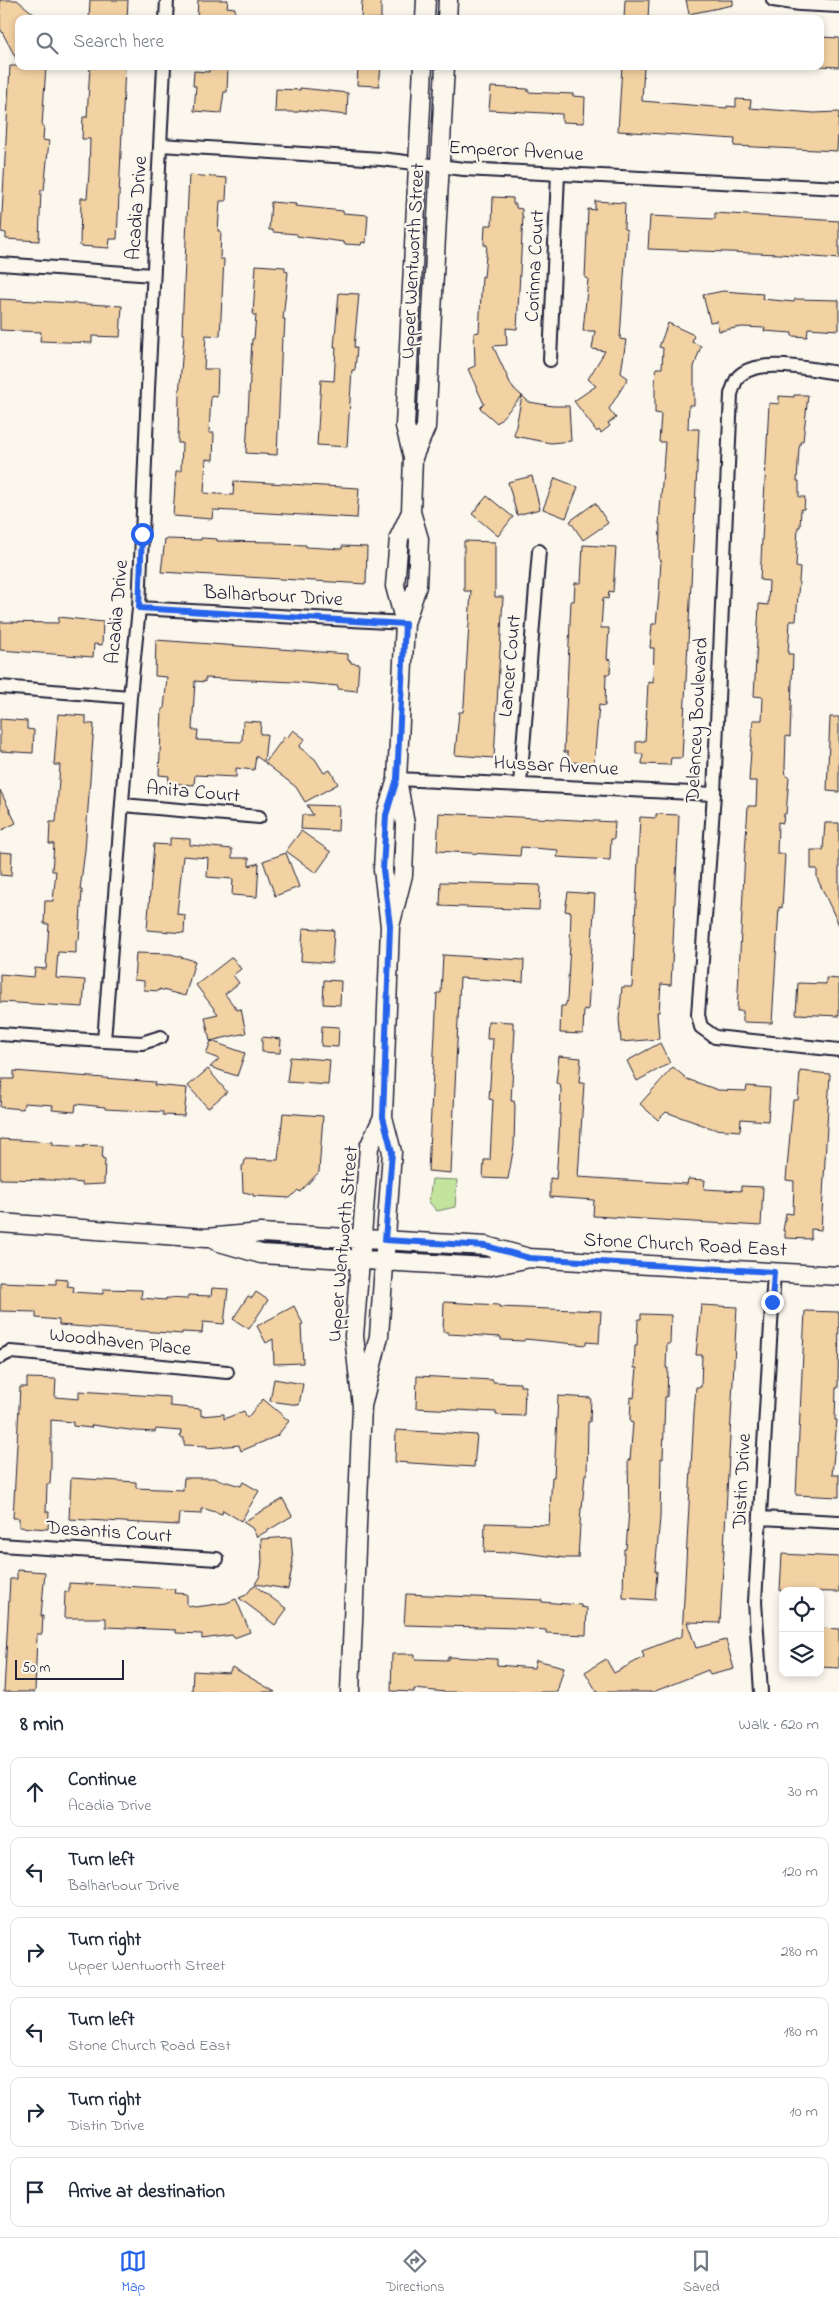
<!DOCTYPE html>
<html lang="en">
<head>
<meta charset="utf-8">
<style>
	:root { --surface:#fff; --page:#f2f2f3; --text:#1f2937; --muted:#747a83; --line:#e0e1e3; --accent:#2563eb }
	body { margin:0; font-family:"Indie Flower",sans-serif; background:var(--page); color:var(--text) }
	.controls { position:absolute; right:15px; bottom:15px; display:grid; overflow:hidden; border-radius:10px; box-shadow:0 2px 8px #0003 }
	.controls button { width:45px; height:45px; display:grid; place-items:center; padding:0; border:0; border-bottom:1px solid var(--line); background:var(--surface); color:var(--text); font:25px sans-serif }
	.scale { position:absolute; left:15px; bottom:12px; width:109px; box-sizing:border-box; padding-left:5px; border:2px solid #22223b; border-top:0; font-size:14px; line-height:18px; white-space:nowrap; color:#22223b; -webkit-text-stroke:4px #fbf7ec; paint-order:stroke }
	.stop { position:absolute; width:15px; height:15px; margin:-11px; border:4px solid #2563eb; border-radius:50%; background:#fff }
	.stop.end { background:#2563eb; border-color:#fff; box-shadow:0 1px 5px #0008 }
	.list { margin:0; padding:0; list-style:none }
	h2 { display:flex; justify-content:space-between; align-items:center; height:65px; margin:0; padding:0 20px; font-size:21px }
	h2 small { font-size:16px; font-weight:400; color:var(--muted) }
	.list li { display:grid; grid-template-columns:32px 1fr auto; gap:15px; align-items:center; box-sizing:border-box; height:70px; margin:0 10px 10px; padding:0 10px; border:1px solid var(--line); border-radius:10px }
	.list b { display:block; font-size:19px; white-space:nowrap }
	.list p { margin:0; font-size:16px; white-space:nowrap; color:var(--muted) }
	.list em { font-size:16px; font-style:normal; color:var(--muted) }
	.icon { flex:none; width:28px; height:28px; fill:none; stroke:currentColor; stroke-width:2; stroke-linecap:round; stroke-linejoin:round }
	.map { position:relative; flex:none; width:839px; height:1692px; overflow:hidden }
	.search { position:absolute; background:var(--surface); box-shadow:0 2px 8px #0003; left:15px; right:15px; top:15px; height:55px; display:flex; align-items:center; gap:12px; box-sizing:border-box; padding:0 18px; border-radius:10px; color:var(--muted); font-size:19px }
	.sheet { height:545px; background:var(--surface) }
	nav { display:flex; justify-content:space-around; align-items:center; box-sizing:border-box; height:70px; border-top:1px solid var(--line); background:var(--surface); font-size:14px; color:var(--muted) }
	nav a { display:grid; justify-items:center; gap:2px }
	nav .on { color:var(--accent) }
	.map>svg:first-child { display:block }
</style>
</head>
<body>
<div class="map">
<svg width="839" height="1692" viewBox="0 0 839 1692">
	<rect width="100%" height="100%" fill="#fbf7ec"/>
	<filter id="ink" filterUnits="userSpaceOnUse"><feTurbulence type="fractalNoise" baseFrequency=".02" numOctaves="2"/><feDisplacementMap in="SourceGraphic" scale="10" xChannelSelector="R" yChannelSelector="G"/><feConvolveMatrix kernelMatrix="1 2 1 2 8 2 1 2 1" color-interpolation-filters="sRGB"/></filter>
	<g filter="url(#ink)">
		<!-- green -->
		<path fill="#c3e49d" stroke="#72836c" d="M432,1179L457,1180L455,1207L437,1211L429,1202Z"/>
		<!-- building -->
		<path fill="#f2d1a3" stroke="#22223b" d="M0,0H17L40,19H19V64L0,28Z
			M90,0H128L127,19H89Z
			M198,0H228L227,7L235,8L234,19H197Z
			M362,0H381V19H361Z
			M625,0H649L648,19H624Z
			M686,0H733V5L689,14Z
			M821,37L839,38V67L820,66Z
			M10,66H46L42,126H44L43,140L49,141L44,190H41L39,241L6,239V233L1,232Z
			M90,66H125L117,239H110L109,248L80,246L81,198H87L89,173L90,139H82L83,117H87Z
			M209,66H228L227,92H224L221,113L194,111L196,86H193L194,71L209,72Z
			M358,66H381L379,86L357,85Z
			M622,66H644L642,101L727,108V106L736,107V99L751,100L750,108L814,113L839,112L837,151L734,146L735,139L618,131Z
			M491,87L528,89V92L573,94V96L585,97L584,123L562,122V114L489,110Z
			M300,88L348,93L347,115L300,110L299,112H275L276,89L300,90Z
			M189,175L227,178L226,201H220L218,231H221L220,259H224L220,336L206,335L204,369H218L217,397L211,396L209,433H214L213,460L206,459L204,493L233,495L234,481L359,488L357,518L213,510L212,519L173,516L176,471H181L182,443H178L179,395L184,334H182L183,306Z
			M493,197L513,198V204H516V208L522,209V216H523L517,329L506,328L507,345L493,346L512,387L529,402L553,406H569L571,441L551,443L514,436L522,396L497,423L480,408L484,404L468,369L475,366L474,333L479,332L482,276L484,277L487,245H484L485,225H492Z
			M595,201L625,203L624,229L627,230L620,339L626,340L621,373L628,378L609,409L616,418L608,423L610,426L601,433L599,430L597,432L574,401L596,386L588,379L605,351L592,349L595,331H583L588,279L585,278L588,209L595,210Z
			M271,202L296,204L295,206L343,211V213L368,215L366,243L362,242L361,245L344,244V242L297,236V234L273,232V230H269Z
			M715,213L839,221V259L780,254L648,249L650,216L715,219Z
			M256,265L285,267V271L288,272L283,319H285L284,337H282L277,455L246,453L252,339H254L256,315H253Z
			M723,291L763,294L762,299L794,302L795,299L839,300V330L808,328L807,337L792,336V333L764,331L765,328L742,327L719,331L717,321L710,322L703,295Z
			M339,293L359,294L354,347L357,348L355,370H352L347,447L317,445L321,380L334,381L336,347H334Z
			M0,299L122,306L120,337L92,336V343L40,341L41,332L0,330Z
			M668,323L694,335L692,342L701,346L694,367V405H689L688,429H699L682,758H671L670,765L642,764L643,754H636V742L645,741L648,682L653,683L654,648H650L652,624H656L659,594L661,560H659L660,524H659L665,442H659L661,414L655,413V384L656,368H662L663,348L659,347Z
			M794,395H808L803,441H801L799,448L797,481H799V497H805L804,509H801L800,527H798L796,567L800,568L796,621H790L788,654H793L790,737L786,736L785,768L786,776L789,777L786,814H784L783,823L778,822L777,854H785L782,908L779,907L772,1023L743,1022V1011H737L745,853L748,806H756L757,781H749L753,720H762L763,697L754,696L759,604L768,605L769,581L760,580L769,403L779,404V396L794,397Z
			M532,476L540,509L517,515L508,482Z
			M555,478L578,487L566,518L543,509Z
			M487,496L513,517L498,536L472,514Z
			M595,503L608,523L583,540L570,521Z
			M201,538L217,539V541L276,542V544L306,545V547L342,549V546L367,547L366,584L161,572L165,539L201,540Z
			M464,541L495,542V597H503L494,758L455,755L459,712H463L464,705L471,591H464Z
			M583,545L616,547L613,592L609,591L608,599L603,598L601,628H609L607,659L611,660L610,674H606L605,706L599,705L594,763L568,762V752H564L571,601H574L575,583H581Z
			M59,617L103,622L102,645L94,644L93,657L0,650V622L58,623Z
			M156,640L348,654V660L351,661V663L359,664L357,691L338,689V686L294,682L205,678V682L195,681L192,730H198L197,740L242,742L243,721L261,722L260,734H267L264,762L256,756L254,770L236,768V777L195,775L194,785L168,783L169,776L159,775L162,709H164L167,677L155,676Z
			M58,714L86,716V724H94L85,850L80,890H82L79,940H76V953L58,952L56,978L85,980L83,1007L0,1002V974L34,977L35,968L46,969L49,924H44L45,901H53L56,871H52L54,844H49L50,822H56L60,765H54Z
			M830,717H839V792L827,791Z
			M0,719L27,721V729L34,730L33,753L0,751Z
			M293,730L305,739L299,747L315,759L324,773L330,770L338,784L305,802L296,787L265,763L285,736L287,738Z
			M0,790L16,823L0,831Z
			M307,805L339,806L338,831L301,829L302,815H313Z
			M439,813L615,822L614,839H611L610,860L557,857L558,850L521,847L520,856L437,851Z
			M656,814L679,815L671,985L661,984L659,1012H657L659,1039L621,1042L619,1019L622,987H632L640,817L656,818Z
			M825,823H839V925L817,878V869H811V850H823Z
			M301,831L331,852L316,873L286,851Z
			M170,838L190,839V845L232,849V858H249V866L259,863L257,897L232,895L233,879L207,877L208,858L183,856L177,914L185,915L184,933L147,930L154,844L170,845Z
			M0,852L12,853L11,876L0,875Z
			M286,853L299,887L275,896L263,861Z
			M441,882L540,885L539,910L440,906Z
			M568,892L595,894L588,1010L584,1009L583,1034L560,1033L561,1006H565L567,1000L570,943L571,912L565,911Z
			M303,928L334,930L332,963L301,961Z
			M136,953L171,954L195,961L185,996L159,989V991L144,990V981L134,980Z
			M443,955L524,960L523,982L460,978L451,1173L428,1171L437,993H441Z
			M232,957L241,969L233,975L239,983L225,994L237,1010L241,1009L246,1033L210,1041L205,1017L218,1014L196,985Z
			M826,978L839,979V1016L796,1014L798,983L826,984Z
			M324,980L341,981L340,1005L323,1004Z
			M488,1021L513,1022V1029H515L511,1101H514L515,1106L514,1146L508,1179L483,1178L484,1160H490L493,1100L489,1099L493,1039H487Z
			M322,1026L339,1027L338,1047L321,1046Z
			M262,1037L281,1039L280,1053L262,1052Z
			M211,1041L245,1053L237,1076L210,1067L219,1059L206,1054Z
			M660,1043L670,1063L637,1081L627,1061Z
			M559,1056L581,1058L579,1083H584L578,1177L687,1184L688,1179L705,1180L704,1189L741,1191V1186L763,1187L761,1226L593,1216L594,1200L550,1197V1178L556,1179L559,1138L561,1090L560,1084L556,1083Z
			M290,1057L330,1060L328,1085L287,1082Z
			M673,1067L687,1079L718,1090L746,1091L747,1086L770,1088L768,1121L741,1119L740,1131L714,1129L666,1112L658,1120L640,1104Z
			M208,1069L227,1092L208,1108L188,1086Z
			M14,1071L155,1082L154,1085L187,1088L184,1116L163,1115V1112L105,1109V1107L76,1104L75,1112L52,1110L53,1105L24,1103L23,1109L0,1107L2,1079H14Z
			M800,1071L830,1074L821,1230L811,1229V1239L785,1238V1231H783L786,1213L793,1214L794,1181L786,1180L793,1100H798Z
			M283,1113L323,1116L319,1172L300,1192L298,1190L290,1198L253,1196V1194L243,1192L242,1166L244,1165L245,1159L278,1160Z
			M0,1139L53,1142V1145L84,1147V1145L103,1146L102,1158L105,1159L104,1184L82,1185V1183L52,1180L0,1179Z
			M56,1279L67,1280V1286L74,1287L73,1292L103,1294V1289L142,1290L141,1298L166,1300V1298L187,1299L188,1295L211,1296L212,1288L228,1289L224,1324L203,1322L202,1333L182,1332V1334L59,1325V1320L36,1318V1312L0,1311V1282L56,1284Z
			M256,1292L268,1300L249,1329L233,1319L248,1296L252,1298Z
			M444,1302L499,1305V1307L601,1311L599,1343L586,1342V1345L525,1339L524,1341L501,1340V1337L448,1334V1332H443Z
			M701,1305L737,1307L720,1623L687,1622L696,1648L726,1640L734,1669L710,1675L708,1670L653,1692H597L585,1672L606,1659L614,1673L644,1657L642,1651L682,1636L694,1412L696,1387H701L702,1355H696Z
			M294,1306L303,1324L301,1325L303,1363L274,1364L273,1339L266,1343L257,1326Z
			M805,1311L839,1312L838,1388H836L835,1420H837L832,1475H839V1497L796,1495Z
			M641,1314L671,1315L670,1344H667L666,1368H668L667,1397H665L663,1459L661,1458L660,1518L655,1571H657L655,1600L623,1598L624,1549H626L629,1510L628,1460H630L633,1423L630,1422L631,1397L634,1398L637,1368H634L635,1346H637L638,1319H641Z
			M417,1376L493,1380V1382L520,1383V1386H525L524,1416L496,1415V1412L416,1408Z
			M27,1378L56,1379L55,1397L79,1399V1391L170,1397V1406L201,1409V1416L224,1414V1419L244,1411L247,1418L263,1399L289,1421L277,1436L241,1451L239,1445L207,1448V1446L184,1445V1438L180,1437L181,1431L156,1429L155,1432L137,1431L92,1425L91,1428L73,1426V1422L51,1420V1466L50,1484H47L46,1512H49L48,1529L19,1527V1518H13L15,1482L20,1387H27Z
			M274,1379L303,1384L299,1405L270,1401Z
			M558,1396L591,1398L590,1422H588L587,1474H585L582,1508H581L578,1558H565L509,1551V1553L484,1552L485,1523L549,1525L552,1477H554Z
			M396,1430L477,1435L474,1467L395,1462Z
			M71,1478L136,1482V1488L183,1490L184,1478H213L241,1486L243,1482L259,1491L241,1521L223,1510L222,1514L202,1508V1514L179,1513L178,1525L69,1519Z
			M283,1499L292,1516L257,1537L252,1528L243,1522Z
			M291,1537L293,1562L288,1589L255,1584L260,1576L262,1562L261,1539Z
			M782,1554L839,1557V1592L780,1591Z
			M17,1570L45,1572L41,1616H43L42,1634H37L35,1692H4L10,1579H17Z
			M69,1583L175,1589L174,1593L187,1594V1605L195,1607L226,1603L236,1599L250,1632L234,1638L232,1635L202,1639V1634L176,1633V1630L106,1627V1618H64L65,1592H69Z
			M254,1585L287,1609L275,1625L239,1598L246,1595Z
			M406,1594L542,1600V1602L581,1605V1607L587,1608L586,1635L546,1633V1630L519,1628L404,1625Z
			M820,1628L839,1629V1668L820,1667Z
			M392,1654H415V1659L448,1660V1657L497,1659V1665L534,1668L536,1660L564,1667L557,1692H446L414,1689V1692L391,1691Z
			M232,1667L275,1692H192L193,1671L229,1673Z"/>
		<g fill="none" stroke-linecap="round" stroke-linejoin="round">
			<!-- minor casing -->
			<g stroke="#22223b" stroke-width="16">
				<path id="minor" d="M773,0L800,4L839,6
					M166,19L167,0
					M161,145L381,159L464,169L839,188
					M0,264L153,275
					M550,360L558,174
					M839,373C813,370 759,357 739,376C735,380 733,389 731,394L714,794L698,1015L701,1027L715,1037L839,1050
					M139,608L405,623
					M0,687L130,697
					M397,779L714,794
					M520,784L539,551
					M123,805L259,817
					M0,1034L104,1041L130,697L139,608L148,389L164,66
					M104,1041L142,1043L161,1037
					M0,1357L10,1352L23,1353L227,1372
					M760,1518L839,1522
					M0,1545L217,1559
					M761,1692L755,1602L774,1272"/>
			</g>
			<!-- secondary casing -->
			<g stroke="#22223b" stroke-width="21">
				<path id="secondary" d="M425,19L426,0
					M447,19L448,0
					M413,457L426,427L445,66
					M405,623L395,586L399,538L411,512
					M390,926L403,875L405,824L397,779L405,623L417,586L419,539L411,512L413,457L405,426L423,66
					M0,1223L206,1238L261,1233L486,1246L529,1258L839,1276
					M216,1241L261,1254L486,1267L525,1259
					M362,1406L379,1336L392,1152L383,1117L390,926L383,870L386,815L396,782
					M350,1692L362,1406L354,1336L369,1147L383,1117"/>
			</g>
			<!-- minor -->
			<use href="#minor" stroke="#fbf7ec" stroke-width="12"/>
			<!-- secondary -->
			<use href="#secondary" stroke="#fbf7ec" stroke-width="18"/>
		</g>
	</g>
	<g fill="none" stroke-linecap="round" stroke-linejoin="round" filter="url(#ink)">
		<!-- route -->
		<path stroke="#2563eb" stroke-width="6" d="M142,534L139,608L405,624L397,779L386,815L383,870L390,926L383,1117L392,1152L385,1240L486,1246L529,1258L774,1272L772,1302"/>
	</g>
	<g text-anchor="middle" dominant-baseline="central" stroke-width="4.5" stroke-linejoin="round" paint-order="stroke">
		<!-- street labels -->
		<g font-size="20" fill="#22223b" stroke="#fbf7ec">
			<text transform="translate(516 152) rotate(3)">Emperor Avenue</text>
			<text transform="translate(138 208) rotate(-86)">Acadia Drive</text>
			<text transform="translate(414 261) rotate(-87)">Upper Wentworth Street</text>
			<text transform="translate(536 266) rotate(-87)">Corinna Court</text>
			<text transform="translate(273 597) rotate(3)">Balharbour Drive</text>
			<text transform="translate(118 612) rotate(-85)">Acadia Drive</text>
			<text transform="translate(511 666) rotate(-85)">Lancer Court</text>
			<text transform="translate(698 720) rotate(-87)">Delancey Boulevard</text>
			<text transform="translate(556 767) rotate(3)">Hussar Avenue</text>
			<text transform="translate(193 793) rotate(5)">Anita Court</text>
			<text transform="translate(344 1244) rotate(-85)">Upper Wentworth Street</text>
			<text transform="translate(685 1246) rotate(3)">Stone Church Road East</text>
			<text transform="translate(120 1343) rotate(6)">Woodhaven Place</text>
			<text transform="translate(743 1481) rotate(-87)">Distin Drive</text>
			<text transform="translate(109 1533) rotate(4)">Desantis Court</text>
		</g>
	</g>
</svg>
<div class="controls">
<button><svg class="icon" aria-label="locate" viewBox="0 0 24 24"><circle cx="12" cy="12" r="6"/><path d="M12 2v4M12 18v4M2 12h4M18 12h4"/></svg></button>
<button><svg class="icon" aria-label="layers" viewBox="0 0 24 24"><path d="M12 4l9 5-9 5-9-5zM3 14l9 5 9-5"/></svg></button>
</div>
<div class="scale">50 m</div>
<div class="stop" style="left:142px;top:534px"></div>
<div class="stop end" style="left:772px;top:1302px"></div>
<div class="search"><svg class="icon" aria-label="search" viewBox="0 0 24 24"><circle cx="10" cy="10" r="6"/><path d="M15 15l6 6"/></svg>Search here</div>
</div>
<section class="sheet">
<h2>8 min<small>Walk · 620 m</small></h2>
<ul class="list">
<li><svg class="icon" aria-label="ahead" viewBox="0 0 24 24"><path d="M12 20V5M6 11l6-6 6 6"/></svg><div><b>Continue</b><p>Acadia Drive</p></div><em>30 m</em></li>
<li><svg class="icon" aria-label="left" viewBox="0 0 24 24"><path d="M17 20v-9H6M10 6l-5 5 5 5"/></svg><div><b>Turn left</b><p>Balharbour Drive</p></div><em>120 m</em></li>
<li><svg class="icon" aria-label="right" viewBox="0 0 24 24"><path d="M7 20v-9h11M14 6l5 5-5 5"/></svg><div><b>Turn right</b><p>Upper Wentworth Street</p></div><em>280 m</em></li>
<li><svg class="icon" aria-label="left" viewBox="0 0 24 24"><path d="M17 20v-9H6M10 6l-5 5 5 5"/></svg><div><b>Turn left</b><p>Stone Church Road East</p></div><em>180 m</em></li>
<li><svg class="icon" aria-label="right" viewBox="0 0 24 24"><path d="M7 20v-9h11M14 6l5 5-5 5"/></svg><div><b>Turn right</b><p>Distin Drive</p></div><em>10 m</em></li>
<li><svg class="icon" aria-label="arrive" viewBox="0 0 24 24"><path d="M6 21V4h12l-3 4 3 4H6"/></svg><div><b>Arrive at destination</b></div></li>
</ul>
</section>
<nav>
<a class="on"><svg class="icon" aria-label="map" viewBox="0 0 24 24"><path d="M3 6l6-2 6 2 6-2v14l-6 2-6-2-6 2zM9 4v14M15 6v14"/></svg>Map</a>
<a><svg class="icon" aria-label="directions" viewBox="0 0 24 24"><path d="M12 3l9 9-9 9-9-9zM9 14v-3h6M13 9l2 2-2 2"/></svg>Directions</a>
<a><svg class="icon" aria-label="saved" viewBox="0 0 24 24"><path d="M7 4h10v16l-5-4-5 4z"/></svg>Saved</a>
</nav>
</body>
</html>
